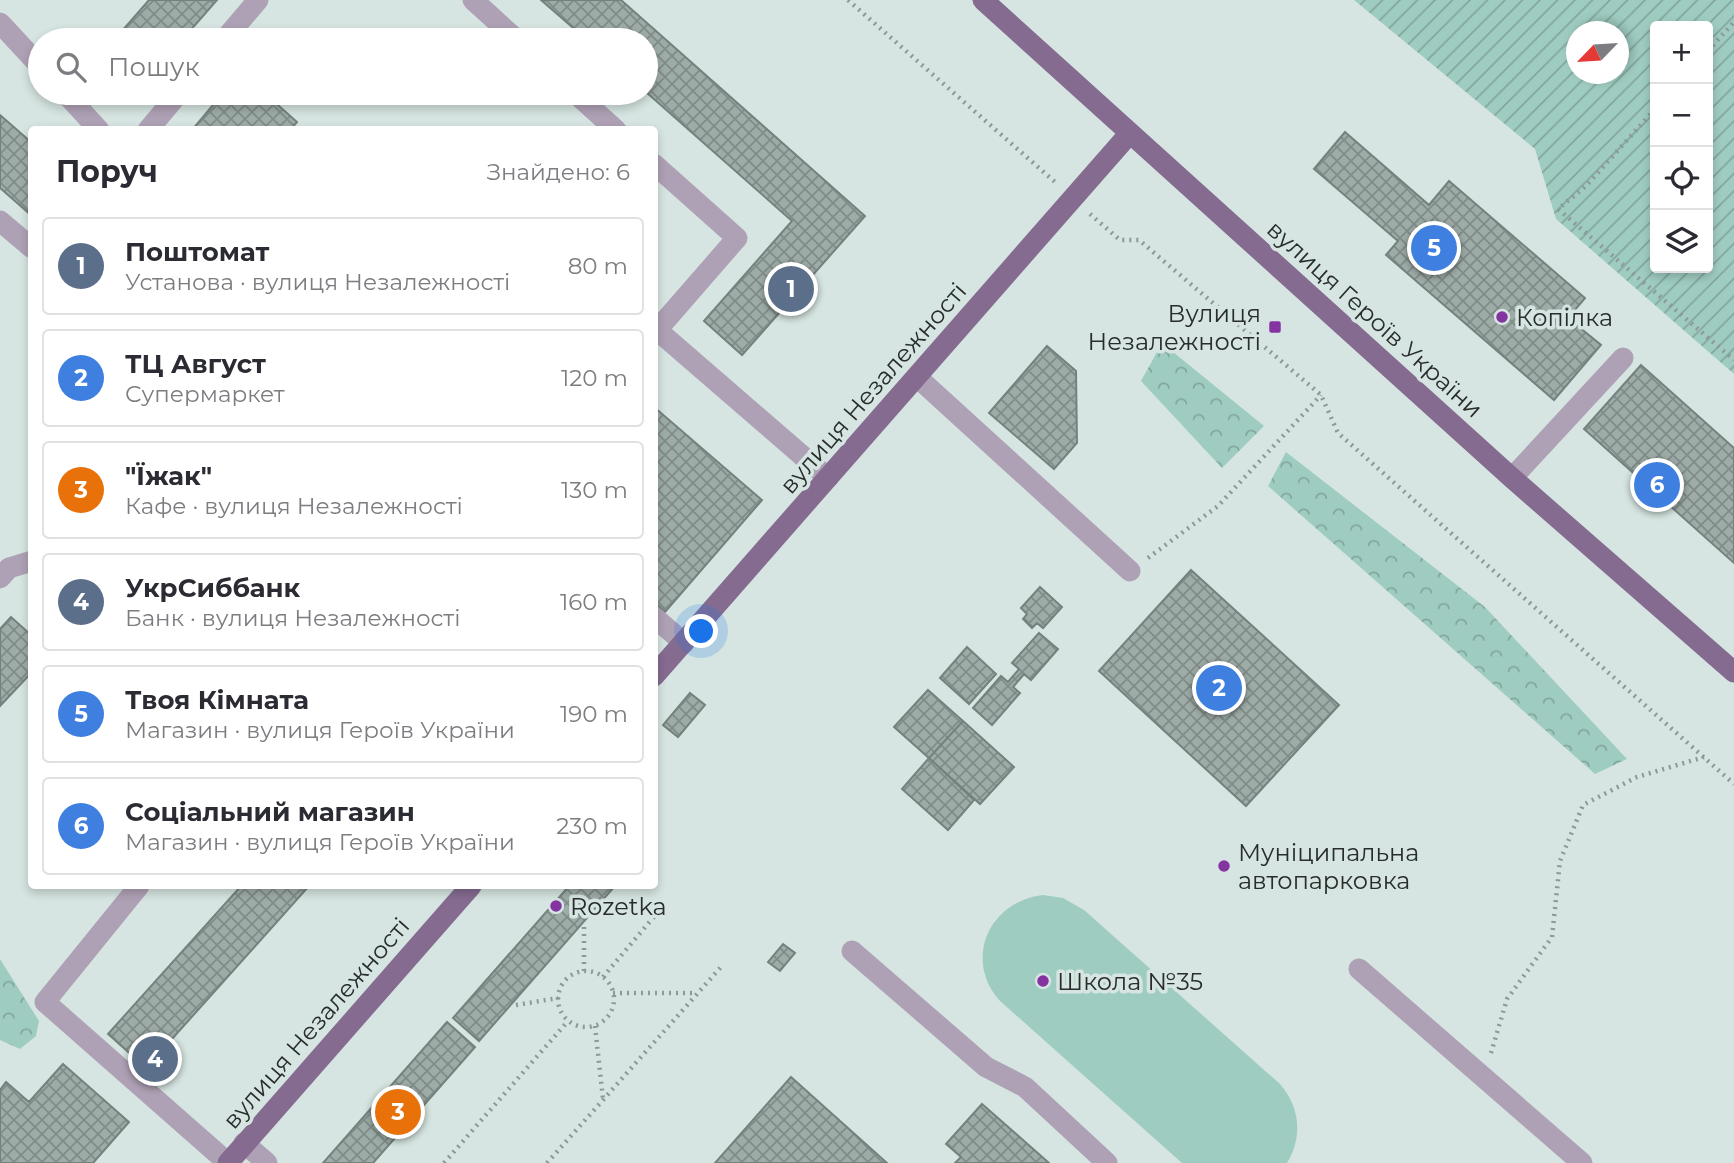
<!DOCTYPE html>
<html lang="uk">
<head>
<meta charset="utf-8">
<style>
	:root { --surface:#fff; --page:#f2f2f3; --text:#2b2b33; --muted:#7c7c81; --line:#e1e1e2; --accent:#0b8043 }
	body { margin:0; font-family:Montserrat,sans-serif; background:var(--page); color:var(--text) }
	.controls { position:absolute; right:21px; top:21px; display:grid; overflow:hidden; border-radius:7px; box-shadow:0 4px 10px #0003 }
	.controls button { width:63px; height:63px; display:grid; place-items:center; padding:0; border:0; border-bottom:2px solid var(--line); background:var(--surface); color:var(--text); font:35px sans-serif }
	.compass { position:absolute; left:1566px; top:21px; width:63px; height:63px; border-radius:50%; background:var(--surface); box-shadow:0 4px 10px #0003; rotate:245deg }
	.you { position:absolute; left:702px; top:632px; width:24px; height:24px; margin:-18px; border:5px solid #fff; border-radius:50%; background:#1a73e8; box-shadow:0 0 0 10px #1a73e833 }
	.badge { display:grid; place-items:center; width:46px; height:46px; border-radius:50%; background:var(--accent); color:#fff; font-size:23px; font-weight:700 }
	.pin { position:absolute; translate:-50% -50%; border:4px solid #fff; box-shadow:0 2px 7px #0006 }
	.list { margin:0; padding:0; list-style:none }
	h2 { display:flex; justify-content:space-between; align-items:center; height:91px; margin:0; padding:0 28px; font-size:30px }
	h2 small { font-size:23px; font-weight:400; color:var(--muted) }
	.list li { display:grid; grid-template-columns:46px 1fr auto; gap:21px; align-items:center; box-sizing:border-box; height:98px; margin:0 14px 14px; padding:0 14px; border:2px solid var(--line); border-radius:7px }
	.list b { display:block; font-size:26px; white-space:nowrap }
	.list p { margin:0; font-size:23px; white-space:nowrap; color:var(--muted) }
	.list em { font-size:23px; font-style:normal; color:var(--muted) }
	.icon { flex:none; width:38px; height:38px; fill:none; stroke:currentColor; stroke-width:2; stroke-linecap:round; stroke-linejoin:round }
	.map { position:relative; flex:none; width:1734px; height:1163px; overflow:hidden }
	.search { position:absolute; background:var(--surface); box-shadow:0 4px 10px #0003; left:28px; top:28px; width:630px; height:77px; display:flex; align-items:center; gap:18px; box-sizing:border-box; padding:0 24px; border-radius:38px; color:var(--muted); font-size:26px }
	.panel { position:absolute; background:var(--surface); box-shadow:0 4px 10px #0003; left:28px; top:126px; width:630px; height:763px; border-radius:7px }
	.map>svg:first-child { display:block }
</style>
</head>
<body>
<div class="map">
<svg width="1734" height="1163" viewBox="0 0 1734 1163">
	<defs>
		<pattern id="forest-crowns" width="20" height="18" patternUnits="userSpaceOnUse" patternTransform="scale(1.75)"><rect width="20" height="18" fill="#9fccc1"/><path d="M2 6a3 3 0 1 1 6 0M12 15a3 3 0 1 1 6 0" fill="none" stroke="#82a69d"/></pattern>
		<pattern id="garden-furrows" width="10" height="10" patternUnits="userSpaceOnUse" patternTransform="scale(1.75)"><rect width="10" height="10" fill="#9fccc1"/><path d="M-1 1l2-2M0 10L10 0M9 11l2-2" fill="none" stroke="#82a69d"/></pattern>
		<pattern id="building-cross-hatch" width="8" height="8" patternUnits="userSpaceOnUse" patternTransform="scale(1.75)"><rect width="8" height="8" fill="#9eaca8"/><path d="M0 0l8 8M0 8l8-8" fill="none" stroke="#818c89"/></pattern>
	</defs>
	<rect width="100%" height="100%" fill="#d6e5e1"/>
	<!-- forest -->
	<path fill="url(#forest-crowns)" d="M1162,343L1264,426L1222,468L1141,381Z
		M1286,452L1485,607L1627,759L1595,774L1268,486Z
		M0,959L39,1021L36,1036L20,1049L0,1040Z"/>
	<!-- garden -->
	<path fill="url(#garden-furrows)" fill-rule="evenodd" d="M1354,0H1734V374L1556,219L1535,149ZM1655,26H1708V268H1655ZM1576,32H1618V74H1576Z"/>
	<!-- pitch -->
	<path fill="#9fccc1" d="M1043,895L1063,898L1084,910L1280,1084C1300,1107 1303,1137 1287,1163H1182L999,1000C963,958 990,901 1043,895Z"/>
	<!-- building -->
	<path fill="url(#building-cross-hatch)" stroke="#74827e" stroke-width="2" d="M149,0H217L182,40H114Z
		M541,0H621L865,216L742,355L704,321L792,221L646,92V40H587Z
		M223,93H273L269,97L297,122L290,130H192Z
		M0,115L32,143V216L0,188Z
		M1345,132L1429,205L1449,181L1585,298L1568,318L1601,345L1554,400L1386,255L1398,241L1314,169Z
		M1047,346L1076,371L1077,443L1054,469L989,413Z
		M1641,365L1734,448V563L1584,429Z
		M654,407L762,500L665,612L654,602Z
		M1191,570L1339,705L1246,806L1099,671Z
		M1040,587L1062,607L1043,628L1037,623L1032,628L1023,619L1027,614L1021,608Z
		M11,617L32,636V672L0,706V629Z
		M1039,633L1058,649L1031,680L1024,674L1019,680L1013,687L1020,693L992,725L973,708L1001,676L1008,682L1019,669L1012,663Z
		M967,647L996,674L969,704L940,678Z
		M928,690L963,721L929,758L894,727Z
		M690,693L705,705L678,737L663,725Z
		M963,721L1014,767L980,804L929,758Z
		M929,758L974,800L948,830L902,789Z
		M241,886H309L146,1068L108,1034Z
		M569,886H615L479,1041L453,1018Z
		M783,944L795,953L780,971L768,962Z
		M447,1022L475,1047L373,1163H323Z
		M63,1064L129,1122L93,1163H0V1090L6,1082L29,1102Z
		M791,1077L887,1163H715Z
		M982,1104L1049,1163H955L961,1157L946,1144Z"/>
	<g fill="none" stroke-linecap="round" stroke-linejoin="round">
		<!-- path -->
		<path stroke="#8e9896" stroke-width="4.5" stroke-dasharray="2 5" stroke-linecap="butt" d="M848,0L1055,182
			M1708,51L1734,22
			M1655,109L1586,186L1558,209L1734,360
			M1090,214L1120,240H1139L1321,395L1338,433L1734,784
			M1148,558L1218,506L1321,395
			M558 999a28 28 0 1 1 56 0a28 28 0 1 1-56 0Z
			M584,971V927
			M603,977L658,912
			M613,993H697
			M516,1005L558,998
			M595,1026L603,1099
			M1491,1053L1507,999L1552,937L1560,861L1583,805L1637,777L1704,757
			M444,1163L568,1021
			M547,1163L721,967"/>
		<!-- minor -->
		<path stroke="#afa1b5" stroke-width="21" d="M473,0L517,40
			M0,23L40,66
			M224,40L258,0
			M65,93L99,130
			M575,93L616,130
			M148,130L179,93
			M654,164L737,238L657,330L828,478
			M0,221L32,248
			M917,377L1130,571
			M1512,478L1623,358
			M0,578L9,568L32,561
			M654,617L684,643
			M139,886L45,1002L228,1163
			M852,951L986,1067L1025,1087L1107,1163
			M1359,969L1582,1163
			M244,1143L267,1163"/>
		<!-- major -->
		<path stroke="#856b90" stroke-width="21" d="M983,0L1512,478L1734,672
			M654,676L1130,133
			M228,1163L471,886"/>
	</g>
	<!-- markers -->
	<g fill="#8633a2" stroke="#d6e5e1" stroke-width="2.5">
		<circle cx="1502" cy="317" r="7"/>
		<rect x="1268" y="320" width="14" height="14" rx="3.5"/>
		<circle cx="1224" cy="866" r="7"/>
		<circle cx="556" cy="906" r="7"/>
		<circle cx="1043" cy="981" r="7"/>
	</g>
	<g text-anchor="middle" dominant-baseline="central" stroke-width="7" stroke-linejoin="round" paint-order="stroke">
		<!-- poi labels -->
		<g font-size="24" fill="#282d2c" stroke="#d6e5e1" text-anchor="start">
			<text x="1261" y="313" text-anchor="end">Вулиця<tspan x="1261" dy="28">Незалежності</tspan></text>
			<text x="1516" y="317">Копілка</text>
			<text x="1238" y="852">Муніципальна<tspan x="1238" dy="28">автопарковка</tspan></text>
			<text x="570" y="906">Rozetka</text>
			<text x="1057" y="981">Школа №35</text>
		</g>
		<!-- street labels -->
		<g font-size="24" fill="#282d2c" stroke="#d6e5e1">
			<text transform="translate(1375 319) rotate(42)">вулиця Героїв України</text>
			<text transform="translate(873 388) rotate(-49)">вулиця Незалежності</text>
			<text transform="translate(316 1023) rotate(-49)">вулиця Незалежності</text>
		</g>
	</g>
</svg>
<div class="controls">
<button>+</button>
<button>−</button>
<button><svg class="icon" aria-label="locate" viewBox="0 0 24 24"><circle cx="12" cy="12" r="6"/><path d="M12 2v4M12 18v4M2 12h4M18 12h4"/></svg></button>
<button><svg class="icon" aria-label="layers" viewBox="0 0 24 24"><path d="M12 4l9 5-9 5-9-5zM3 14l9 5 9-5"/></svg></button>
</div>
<svg class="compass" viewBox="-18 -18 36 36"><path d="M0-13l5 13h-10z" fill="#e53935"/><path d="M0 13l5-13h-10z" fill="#7c7c81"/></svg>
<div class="you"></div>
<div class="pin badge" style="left:791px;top:289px;background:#5c6f8a">1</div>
<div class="pin badge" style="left:1219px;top:688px;background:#3f7fe0">2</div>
<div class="pin badge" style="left:398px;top:1112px;background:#e8710a">3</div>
<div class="pin badge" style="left:155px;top:1059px;background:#5c6f8a">4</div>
<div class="pin badge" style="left:1434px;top:248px;background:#3f7fe0">5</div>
<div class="pin badge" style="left:1657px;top:485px;background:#3f7fe0">6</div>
<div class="search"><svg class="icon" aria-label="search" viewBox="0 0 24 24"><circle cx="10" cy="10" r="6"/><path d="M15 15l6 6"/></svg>Пошук</div>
<section class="panel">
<h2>Поруч<small>Знайдено: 6</small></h2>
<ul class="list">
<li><span class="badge" style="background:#5c6f8a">1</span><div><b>Поштомат</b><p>Установа · вулиця Незалежності</p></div><em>80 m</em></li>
<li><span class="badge" style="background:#3f7fe0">2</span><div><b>ТЦ Август</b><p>Супермаркет</p></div><em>120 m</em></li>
<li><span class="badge" style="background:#e8710a">3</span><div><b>&quot;Їжак&quot;</b><p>Кафе · вулиця Незалежності</p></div><em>130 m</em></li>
<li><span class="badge" style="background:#5c6f8a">4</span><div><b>УкрСиббанк</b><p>Банк · вулиця Незалежності</p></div><em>160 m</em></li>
<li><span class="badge" style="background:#3f7fe0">5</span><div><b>Твоя Кімната</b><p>Магазин · вулиця Героїв України</p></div><em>190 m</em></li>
<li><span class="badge" style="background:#3f7fe0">6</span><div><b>Соціальний магазин</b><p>Магазин · вулиця Героїв України</p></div><em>230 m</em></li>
</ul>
</section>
</div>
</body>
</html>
